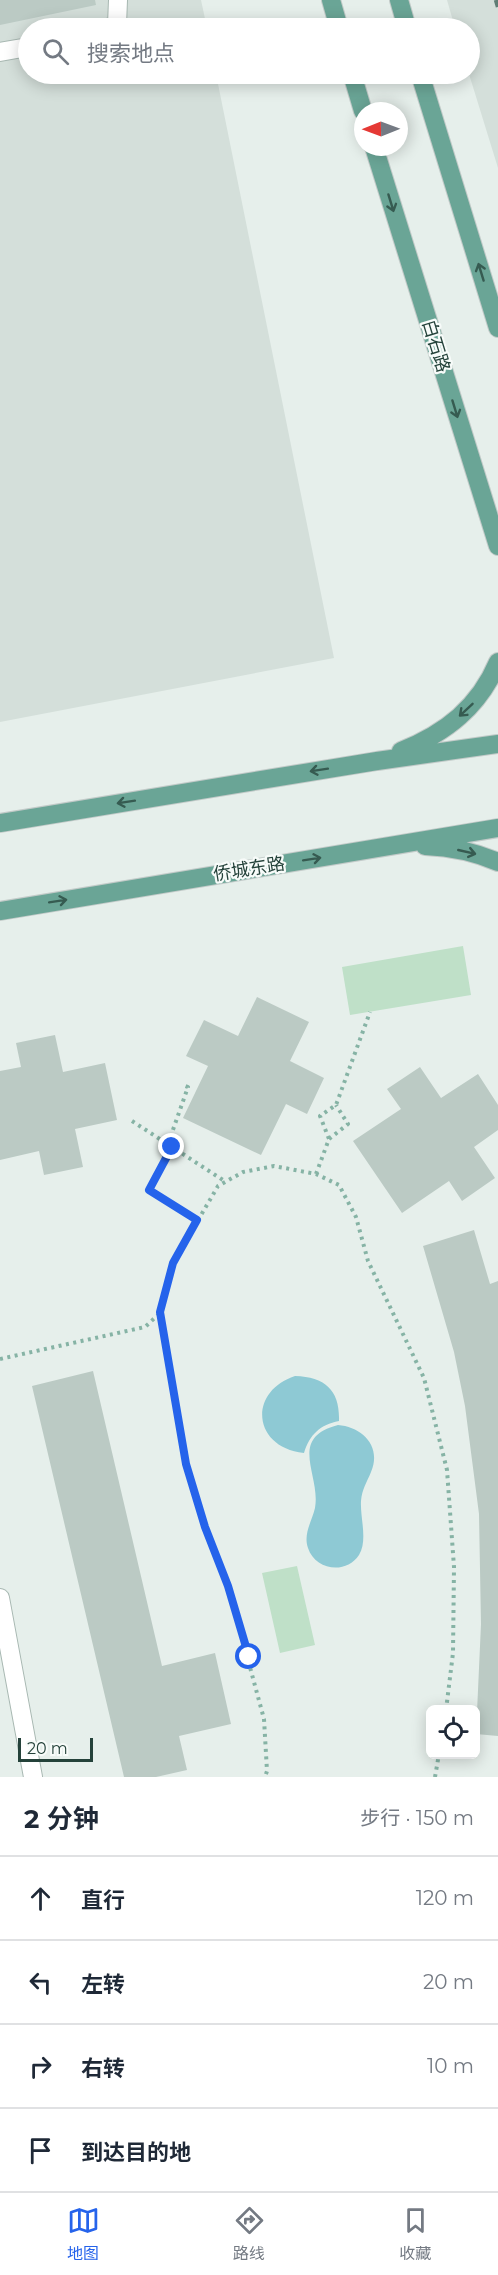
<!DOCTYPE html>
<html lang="zh">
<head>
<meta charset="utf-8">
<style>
	:root { --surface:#fff; --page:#f2f2f3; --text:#1f2937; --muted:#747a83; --line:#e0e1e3; --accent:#2563eb }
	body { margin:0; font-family:Montserrat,"Noto Sans SC",sans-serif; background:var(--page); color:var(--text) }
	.controls { position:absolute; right:18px; bottom:18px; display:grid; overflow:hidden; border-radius:9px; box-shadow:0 3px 15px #0003 }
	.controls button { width:54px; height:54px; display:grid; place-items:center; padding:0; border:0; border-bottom:2px solid var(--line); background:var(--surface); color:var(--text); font:30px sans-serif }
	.compass { position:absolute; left:354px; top:102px; width:54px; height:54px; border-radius:50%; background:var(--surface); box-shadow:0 3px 15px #0003; rotate:269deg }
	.scale { position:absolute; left:18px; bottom:15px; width:75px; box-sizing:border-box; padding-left:6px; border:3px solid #24423a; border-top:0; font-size:16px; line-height:21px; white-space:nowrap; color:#24423a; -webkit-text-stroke:4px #f7fbf9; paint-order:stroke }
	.stop { position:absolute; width:18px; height:18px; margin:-14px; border:4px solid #2563eb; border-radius:50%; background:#fff }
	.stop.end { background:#2563eb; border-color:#fff; box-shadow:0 2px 6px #0008 }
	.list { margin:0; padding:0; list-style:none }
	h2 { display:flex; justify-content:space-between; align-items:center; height:78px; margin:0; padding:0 24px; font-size:26px }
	h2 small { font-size:20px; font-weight:400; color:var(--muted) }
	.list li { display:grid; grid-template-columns:39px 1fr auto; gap:18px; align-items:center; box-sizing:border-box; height:84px; padding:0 24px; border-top:2px solid var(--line) }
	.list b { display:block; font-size:22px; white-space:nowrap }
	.list em { font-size:20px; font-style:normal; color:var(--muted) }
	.icon { flex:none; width:33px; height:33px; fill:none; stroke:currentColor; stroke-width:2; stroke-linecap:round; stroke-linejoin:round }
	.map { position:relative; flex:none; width:498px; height:1777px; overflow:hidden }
	.search { position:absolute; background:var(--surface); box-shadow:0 3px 15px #0003; left:18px; right:18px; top:18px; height:66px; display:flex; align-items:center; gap:15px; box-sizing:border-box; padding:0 21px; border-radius:33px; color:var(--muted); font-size:22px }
	.sheet { height:414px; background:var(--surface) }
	nav { display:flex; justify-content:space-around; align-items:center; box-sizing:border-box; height:84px; border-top:2px solid var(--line); background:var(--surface); font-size:16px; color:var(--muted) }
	nav a { display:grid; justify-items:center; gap:3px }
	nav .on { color:var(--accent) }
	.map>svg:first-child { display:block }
</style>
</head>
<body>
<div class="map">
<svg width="498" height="1777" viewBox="0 0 498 1777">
	<rect width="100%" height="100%" fill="#e6efeb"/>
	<!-- built -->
	<path fill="#d4dfda" d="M0,0H201L207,28H28V74H216L334,658L0,722Z
		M447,0H498V168L469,74L470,28H455Z"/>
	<!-- green -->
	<path fill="#bfe0c8" d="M463,946L471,995L350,1015L342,967Z
		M297,1566L315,1645L280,1653L262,1573Z"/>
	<!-- water -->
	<path fill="#8ec9d4" d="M295,1376C326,1377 340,1391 339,1421C320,1425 310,1434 304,1453C253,1448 247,1392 295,1376Z
		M338,1425C362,1427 382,1446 371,1472C367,1482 362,1489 361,1501C360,1518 368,1540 359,1555C346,1575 315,1570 308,1548C303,1534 312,1521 315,1508C321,1475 287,1438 338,1425Z"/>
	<!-- building -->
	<path fill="#bbcac4" d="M0,0H95L96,5L0,25Z
		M257,997L309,1022L290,1061L324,1078L307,1114L286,1104L261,1155L183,1118L208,1066L186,1056L204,1020L238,1036Z
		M55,1035L63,1072L105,1063L117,1120L75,1129L83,1167L44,1175L39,1151L0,1160V1071L21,1067L16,1043Z
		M420,1067L441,1098L478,1074L498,1105V1130L474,1147L495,1178L462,1201L449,1181L402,1213L353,1141L401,1109L387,1089Z
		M474,1230L490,1284L498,1281V1736L476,1734L481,1624L479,1514L465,1406L454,1352L423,1246Z
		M93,1371L162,1666L215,1653L231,1724L179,1736L187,1770L156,1777H124L32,1386Z"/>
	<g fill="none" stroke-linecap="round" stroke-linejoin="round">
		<!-- minor casing -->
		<g stroke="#a8b8b2" stroke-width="20">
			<path id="minor" d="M107,28L117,25L118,0
				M0,52L28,47
				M0,1598L33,1777"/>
		</g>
		<!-- major casing -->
		<g stroke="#c2cac8" stroke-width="20">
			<path id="major" d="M331,0L339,28
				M399,0L407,28
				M352,74L363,111
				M420,74L498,328
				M374,147L498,546
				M401,751C446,733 479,707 498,662
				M0,823L377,761L498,744
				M425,846C450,847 475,852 498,862
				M0,911L498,828"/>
		</g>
		<!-- path -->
		<path stroke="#86b3a5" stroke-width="4" stroke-dasharray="3 4.5" stroke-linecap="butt" d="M132,1121L226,1182
			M329,1139L348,1124L336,1105
			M168,1144L188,1087L183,1085
			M172,1147L149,1190L197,1220
			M316,1174L329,1139L320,1116L336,1105L370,1012
			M160,1313L186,1464L205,1527L228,1586L264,1719L267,1771L265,1777
			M0,1359L145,1327L160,1313L173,1263L218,1186L243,1172L274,1166L316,1174L339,1185L356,1217L368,1261L424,1378L447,1470L454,1567L453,1653L446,1710
			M435,1777L439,1754"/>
		<!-- minor -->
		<use href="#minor" stroke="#fff" stroke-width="18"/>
		<!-- major -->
		<use href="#major" stroke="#6aa596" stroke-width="18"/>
		<!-- rail -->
		<path stroke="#5f7d75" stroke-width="4.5" stroke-dasharray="12 6" stroke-linecap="butt" d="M496,0L498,7"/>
	</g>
	<!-- one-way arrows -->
	<defs><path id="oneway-shaft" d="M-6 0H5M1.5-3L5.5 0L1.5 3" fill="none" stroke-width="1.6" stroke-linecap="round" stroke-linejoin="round" transform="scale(1.5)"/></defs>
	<g stroke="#365b51">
		<use href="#oneway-shaft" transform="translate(391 203) rotate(73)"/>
		<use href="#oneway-shaft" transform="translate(481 272) rotate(-107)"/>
		<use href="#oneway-shaft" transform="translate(455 409) rotate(73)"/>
		<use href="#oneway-shaft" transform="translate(466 710) rotate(137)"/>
		<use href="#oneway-shaft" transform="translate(319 770) rotate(171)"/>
		<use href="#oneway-shaft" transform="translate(126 802) rotate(171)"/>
		<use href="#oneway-shaft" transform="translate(467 852) rotate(13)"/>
		<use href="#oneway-shaft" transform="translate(312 859) rotate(-9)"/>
		<use href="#oneway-shaft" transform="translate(58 901) rotate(-9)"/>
	</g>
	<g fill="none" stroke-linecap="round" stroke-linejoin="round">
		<!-- route -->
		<path stroke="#2563eb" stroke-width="8" d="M172,1147L149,1190L197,1220L173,1263L160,1312L186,1464L205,1527L228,1586L249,1657"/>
	</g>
	<g text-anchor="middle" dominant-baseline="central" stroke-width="4.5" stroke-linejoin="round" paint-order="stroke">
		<!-- street labels -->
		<g font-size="18" fill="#24423a" stroke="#f7fbf9">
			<text transform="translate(436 346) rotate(73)">白石路</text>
			<text transform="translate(249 869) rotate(-9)">侨城东路</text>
		</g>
	</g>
</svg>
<div class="controls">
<button><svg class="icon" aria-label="locate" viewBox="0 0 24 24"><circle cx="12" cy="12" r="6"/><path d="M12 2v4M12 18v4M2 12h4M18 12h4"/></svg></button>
</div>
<svg class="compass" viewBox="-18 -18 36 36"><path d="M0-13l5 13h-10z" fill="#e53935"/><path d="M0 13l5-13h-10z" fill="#747a83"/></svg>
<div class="scale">20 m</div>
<div class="stop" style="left:249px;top:1657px"></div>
<div class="stop end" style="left:172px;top:1147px"></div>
<div class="search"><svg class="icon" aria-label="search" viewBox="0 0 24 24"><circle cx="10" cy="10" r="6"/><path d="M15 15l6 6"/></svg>搜索地点</div>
</div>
<section class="sheet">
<h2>2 分钟<small>步行 · 150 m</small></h2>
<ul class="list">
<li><svg class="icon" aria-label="ahead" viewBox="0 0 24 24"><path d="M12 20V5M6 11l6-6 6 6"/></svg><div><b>直行</b></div><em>120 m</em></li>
<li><svg class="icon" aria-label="left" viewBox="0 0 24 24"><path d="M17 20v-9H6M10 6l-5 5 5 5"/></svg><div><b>左转</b></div><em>20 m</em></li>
<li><svg class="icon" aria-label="right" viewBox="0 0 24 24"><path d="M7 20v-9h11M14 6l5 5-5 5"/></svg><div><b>右转</b></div><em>10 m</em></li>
<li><svg class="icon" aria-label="arrive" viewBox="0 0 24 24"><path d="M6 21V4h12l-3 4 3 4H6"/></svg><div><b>到达目的地</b></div></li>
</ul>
</section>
<nav>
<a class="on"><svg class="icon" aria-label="map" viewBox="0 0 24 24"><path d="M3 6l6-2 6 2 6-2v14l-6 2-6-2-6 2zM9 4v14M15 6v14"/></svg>地图</a>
<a><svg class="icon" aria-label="directions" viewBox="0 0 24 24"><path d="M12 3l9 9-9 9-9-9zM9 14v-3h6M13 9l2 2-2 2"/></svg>路线</a>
<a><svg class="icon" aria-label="saved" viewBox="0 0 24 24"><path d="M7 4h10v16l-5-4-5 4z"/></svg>收藏</a>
</nav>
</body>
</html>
